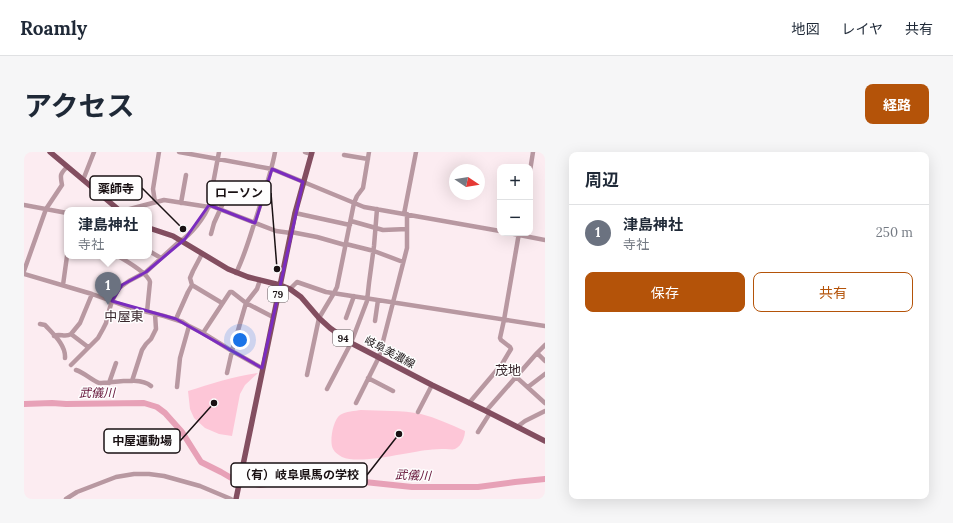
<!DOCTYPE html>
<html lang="ja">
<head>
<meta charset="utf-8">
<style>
	:root { --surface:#fff; --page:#f6f6f7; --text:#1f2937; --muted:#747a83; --line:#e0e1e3; --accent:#b45309 }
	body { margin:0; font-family:Lora,"Noto Sans JP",serif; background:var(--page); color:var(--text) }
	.controls { position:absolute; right:12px; top:12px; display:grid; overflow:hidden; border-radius:8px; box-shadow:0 4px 16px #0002 }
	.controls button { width:36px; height:36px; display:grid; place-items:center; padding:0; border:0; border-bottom:1px solid var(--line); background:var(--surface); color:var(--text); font:20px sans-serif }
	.compass { position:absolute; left:425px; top:12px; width:36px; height:36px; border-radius:50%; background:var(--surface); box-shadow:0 4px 16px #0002; rotate:102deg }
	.you { position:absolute; left:216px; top:188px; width:14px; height:14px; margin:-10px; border:3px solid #fff; border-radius:50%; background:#1a73e8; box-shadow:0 0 0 6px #1a73e833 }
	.badge { display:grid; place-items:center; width:26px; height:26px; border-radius:50%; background:var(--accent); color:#fff; font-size:13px; font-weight:700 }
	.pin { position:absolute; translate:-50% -33px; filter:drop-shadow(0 1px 2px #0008) }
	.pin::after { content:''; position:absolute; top:21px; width:14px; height:12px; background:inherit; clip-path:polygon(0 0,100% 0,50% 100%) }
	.popup { position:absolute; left:40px; top:55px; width:88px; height:52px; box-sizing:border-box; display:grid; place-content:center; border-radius:8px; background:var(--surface); filter:drop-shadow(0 1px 3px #0005); font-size:13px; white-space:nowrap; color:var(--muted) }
	.popup b { font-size:15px; color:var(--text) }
	.popup::after { content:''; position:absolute; left:50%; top:100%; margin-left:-8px; border:8px solid transparent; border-top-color:var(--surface) }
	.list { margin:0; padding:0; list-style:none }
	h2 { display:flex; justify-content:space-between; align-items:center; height:52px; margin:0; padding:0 16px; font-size:17px }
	h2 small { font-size:13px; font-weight:400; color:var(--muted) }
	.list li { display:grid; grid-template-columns:26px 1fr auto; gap:12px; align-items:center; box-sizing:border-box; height:56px; padding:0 16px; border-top:1px solid var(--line) }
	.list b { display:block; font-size:15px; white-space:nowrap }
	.list p { margin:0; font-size:13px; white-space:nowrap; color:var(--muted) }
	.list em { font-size:13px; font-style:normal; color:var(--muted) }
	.actions { display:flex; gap:8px; padding:12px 16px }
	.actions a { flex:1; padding:9px 0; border:1px solid var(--accent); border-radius:8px; text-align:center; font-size:14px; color:var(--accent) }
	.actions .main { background:var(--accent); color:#fff }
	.map { position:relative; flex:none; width:521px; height:347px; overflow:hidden; border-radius:8px }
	header { display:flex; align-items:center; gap:24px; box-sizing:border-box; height:56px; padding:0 20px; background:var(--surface); border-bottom:1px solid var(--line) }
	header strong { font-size:19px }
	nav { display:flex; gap:22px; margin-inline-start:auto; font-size:14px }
	.intro { display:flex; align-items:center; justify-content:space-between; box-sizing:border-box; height:96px; padding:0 24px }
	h1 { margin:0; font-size:28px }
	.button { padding:10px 18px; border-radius:8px; background:var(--accent); color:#fff; font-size:14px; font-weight:700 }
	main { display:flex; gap:24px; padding:0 24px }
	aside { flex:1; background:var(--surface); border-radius:8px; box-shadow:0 4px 16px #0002 }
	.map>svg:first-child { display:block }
</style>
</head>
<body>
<header>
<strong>Roamly</strong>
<nav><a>地図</a><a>レイヤ</a><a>共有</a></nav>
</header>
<div class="intro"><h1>アクセス</h1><a class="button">経路</a></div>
<main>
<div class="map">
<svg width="521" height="347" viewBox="0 0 521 347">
	<rect width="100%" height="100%" fill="#fcecf1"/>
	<!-- green -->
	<path fill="#fdc6d7" d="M234,221L221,233L216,242L208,284L195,282L181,276L170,266L166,257L164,239C187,232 210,224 234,221Z
		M337,258C357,259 378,258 397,262C412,266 426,272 441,279C441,284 438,294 431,297C429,298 425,297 422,297C416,297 410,297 404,298C383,300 336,313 318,305C315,303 311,301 309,297C305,290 309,268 316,263C322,259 331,259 337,258Z"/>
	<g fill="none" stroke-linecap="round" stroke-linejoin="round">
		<!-- river -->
		<path stroke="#e7a1b7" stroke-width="6" d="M0,252L28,251L42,252L120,251L133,255L141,261L158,280L177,310L197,320L209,327L236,333L283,326L331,329L388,335H454L491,330L521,327"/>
		<!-- minor -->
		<path stroke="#b898a1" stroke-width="4.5" d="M155,0L194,7L248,17L340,55L476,79
			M281,0L284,1L285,0
			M320,3L344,7
			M506,19L509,0
			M59,28L70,0
			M131,50L129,37L135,0
			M157,51L162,23
			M0,53L43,61
			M185,53L252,79L267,81
			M102,58L140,48L185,55
			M271,61L326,73
			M380,62L392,0
			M327,69L359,78L383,77
			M267,80L293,85L321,93
			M485,81L521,88
			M187,82L190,71L200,49L201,44
			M322,92L350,99L379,110
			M125,99L137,106
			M94,104C102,109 124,121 126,130L123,160
			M0,119L22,57L38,33C36,23 36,22 43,15
			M212,121C221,103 226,84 232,66C239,44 247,22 251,0
			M0,122L68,142L104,155L140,164L159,170L165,174L179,181L208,199L238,216
			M39,133L43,104
			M168,133L198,151
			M266,137L273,130L302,140L521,174
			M322,166L330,144
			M152,167L164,140L168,133L166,126L169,119L178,102
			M351,169L354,148
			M16,172L21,173C29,182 42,193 41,206
			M179,181L206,140H208L222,151L233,137L236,128
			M30,184C36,181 41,186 47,182
			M64,195L47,182L56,171L68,142
			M513,201L521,209
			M478,212L521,251
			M47,213L74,186L79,177L82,171L84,162L88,149L95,136L105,129L122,120L156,89C166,84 182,64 185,53L195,0
			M52,218C61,221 66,227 75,231C89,231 116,224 127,234
			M203,221L208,199L222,151L249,165
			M283,223L295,166L310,141L313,135L330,51L333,44L339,36L345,0
			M344,226L369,239
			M108,229L118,198L122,192L127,187L132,177L131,162
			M85,231L92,211
			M153,235L156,206L165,174
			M504,235L521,222
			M303,237L327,191L343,149L345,131L350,94L353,57
			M332,251L355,205L383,96V62
			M445,251L478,212L487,197L486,195L477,188L476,186L480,168L495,81
			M462,259L513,201L521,193
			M394,260L408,233
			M493,275L501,269L521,259
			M454,280L466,261
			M42,347L53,340L92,325L110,322H125L140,324L176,334L207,347"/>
		<!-- major -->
		<path stroke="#834e60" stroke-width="5.5" d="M26,0L95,58
			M125,76L149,84L204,117L224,125L256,133L266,137L277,145L295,166L306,176L327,191L408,233L462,259L521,289
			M212,347L271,61L288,0"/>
	</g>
	<!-- marked area -->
	<path fill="none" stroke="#7b2cbf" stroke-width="3" stroke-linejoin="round" d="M248,17L279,30L238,216L152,167L88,149L98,133L122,120L161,87L185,53L231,71Z"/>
	<g text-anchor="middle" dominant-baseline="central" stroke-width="3" stroke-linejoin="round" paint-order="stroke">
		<!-- shield labels -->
		<g fill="#fefefe" stroke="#5e585a" stroke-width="1">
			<rect x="244" y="134" width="20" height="16" rx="3"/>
			<rect x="309" y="178" width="20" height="16" rx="3"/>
		</g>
		<g font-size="10" font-weight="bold" fill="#191113">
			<text x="254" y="142">79</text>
			<text x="319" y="186">94</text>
		</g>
		<!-- street labels -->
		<g font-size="11" fill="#191113" stroke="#fefefe">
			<text transform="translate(366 200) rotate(28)">岐阜美濃線</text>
		</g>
		<!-- water labels -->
		<g font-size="12" font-style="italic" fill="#651338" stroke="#fefefe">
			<text x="73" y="240">武儀川</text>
			<text transform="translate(389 323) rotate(2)">武儀川</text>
		</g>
		<!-- quarter labels -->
		<g font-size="13" fill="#38262c" stroke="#fefefe">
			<text x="100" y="164">中屋東</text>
			<text x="484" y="218">茂地</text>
		</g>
	</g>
	<!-- callouts -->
	<path fill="none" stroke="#191113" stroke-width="1.5" d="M159 77L118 36M253 117L247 41M190 251L156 289M375 282L343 323"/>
	<g fill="#191113" stroke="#fefefe" stroke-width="1.5">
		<circle cx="159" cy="77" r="4"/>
		<circle cx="253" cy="117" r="4"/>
		<circle cx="190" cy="251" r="4"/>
		<circle cx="375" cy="282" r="4"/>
	</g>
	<g fill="#fefefe" stroke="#191113" stroke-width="1.5">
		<rect x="66" y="24" width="52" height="24" rx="4"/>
		<rect x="183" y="29" width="64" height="24" rx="4"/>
		<rect x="80" y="277" width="76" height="24" rx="4"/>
		<rect x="207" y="311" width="136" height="24" rx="4"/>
	</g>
	<g font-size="12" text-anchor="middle" font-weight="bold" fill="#191113">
		<text x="92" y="41">薬師寺</text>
		<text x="215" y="45">ローソン</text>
		<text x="118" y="293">中屋運動場</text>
		<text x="275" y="327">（有）岐阜県馬の学校</text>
	</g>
</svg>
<div class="controls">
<button>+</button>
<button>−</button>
</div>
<svg class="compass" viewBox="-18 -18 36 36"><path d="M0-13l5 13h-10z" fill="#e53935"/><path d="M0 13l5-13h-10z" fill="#747a83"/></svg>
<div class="you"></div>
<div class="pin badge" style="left:84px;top:153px;background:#6b7280">1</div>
<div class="popup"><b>津島神社</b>寺社</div>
</div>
<aside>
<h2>周辺<small></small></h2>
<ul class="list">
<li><span class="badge" style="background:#6b7280">1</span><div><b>津島神社</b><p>寺社</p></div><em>250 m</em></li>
</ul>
<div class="actions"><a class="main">保存</a><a>共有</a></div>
</aside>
</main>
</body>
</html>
